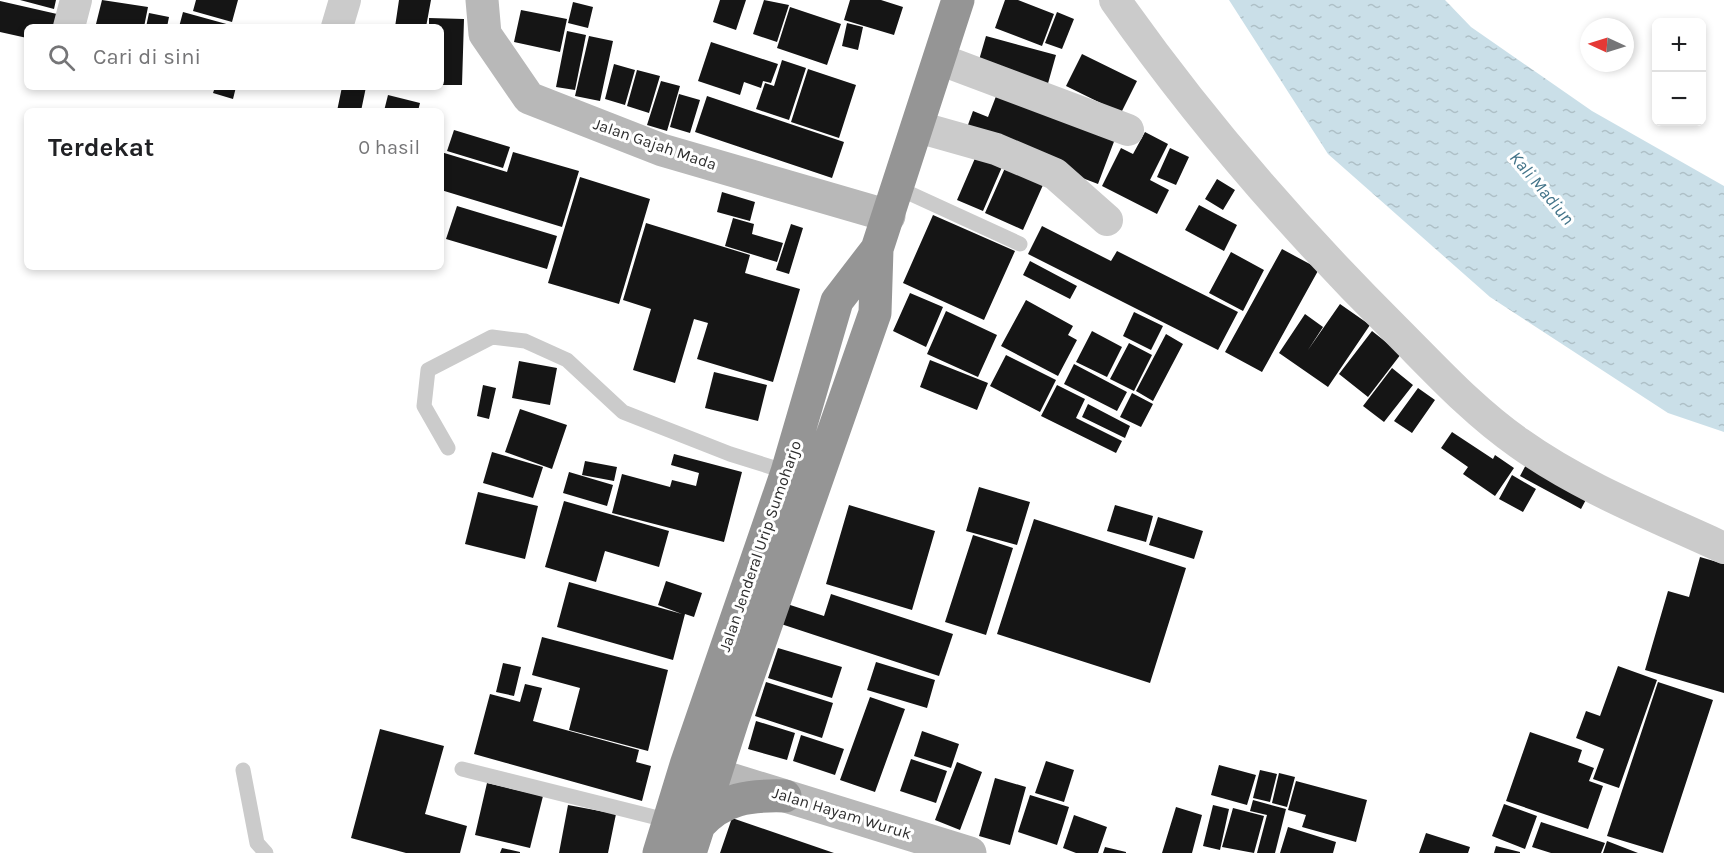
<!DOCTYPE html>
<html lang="id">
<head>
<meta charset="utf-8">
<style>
	:root { --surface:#fff; --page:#f2f2f2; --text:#202124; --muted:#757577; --line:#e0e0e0 }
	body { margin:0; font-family:Karla,sans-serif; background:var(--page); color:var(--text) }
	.controls { position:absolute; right:18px; top:18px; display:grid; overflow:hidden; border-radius:9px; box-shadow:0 3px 9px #0003 }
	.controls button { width:54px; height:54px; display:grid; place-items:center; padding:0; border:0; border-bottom:2px solid var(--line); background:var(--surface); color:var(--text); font:30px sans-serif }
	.compass { position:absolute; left:1580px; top:18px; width:54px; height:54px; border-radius:50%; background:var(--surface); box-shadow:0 3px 9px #0003; rotate:274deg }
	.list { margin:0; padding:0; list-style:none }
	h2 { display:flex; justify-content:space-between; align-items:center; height:78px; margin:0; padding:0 24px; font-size:26px }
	h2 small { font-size:20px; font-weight:400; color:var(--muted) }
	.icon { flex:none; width:33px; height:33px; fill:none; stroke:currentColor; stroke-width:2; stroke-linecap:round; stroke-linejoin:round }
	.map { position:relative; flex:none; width:1724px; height:853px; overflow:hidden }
	.search { position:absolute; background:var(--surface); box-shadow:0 3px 9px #0003; left:24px; top:24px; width:420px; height:66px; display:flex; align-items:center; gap:15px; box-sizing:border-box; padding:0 21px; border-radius:9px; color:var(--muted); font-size:22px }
	.panel { position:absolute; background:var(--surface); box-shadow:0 3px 9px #0003; left:24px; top:108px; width:420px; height:162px; border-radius:9px }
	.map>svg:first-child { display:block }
</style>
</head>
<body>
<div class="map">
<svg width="1724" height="853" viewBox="0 0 1724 853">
	<defs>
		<pattern id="water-ripples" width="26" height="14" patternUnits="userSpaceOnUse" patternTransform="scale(1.5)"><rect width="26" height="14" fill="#cadfe8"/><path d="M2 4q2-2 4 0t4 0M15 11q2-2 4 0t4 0" fill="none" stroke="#aec0c7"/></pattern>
	</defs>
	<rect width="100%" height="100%" fill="#fff"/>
	<!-- water -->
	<path fill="url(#water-ripples)" d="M1229,0H1445L1471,27L1592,111L1724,186V432L1668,413L1490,297L1328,154Z"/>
	<!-- building -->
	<path fill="#151515" d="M20,0H56L54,9Z
		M102,0L148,7L144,27H112L96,24Z
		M196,0H238L232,22L193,11Z
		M399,0H431L426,27H395Z
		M720,0H746L736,30L713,22Z
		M764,0L789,5L777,42L753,34Z
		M850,0H881L903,7L894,35L844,20Z
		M1005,0H1018L1054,14L1042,46L995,28Z
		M0,1L57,14L55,27H27V38L0,32Z
		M573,2L593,7L588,28L568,23Z
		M790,7L841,24L827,65L777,48Z
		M521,10L567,19L560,52L514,42Z
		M183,12L230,25V27H179Z
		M1057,12L1074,19L1062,49L1045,43Z
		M149,13L169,17L167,27H146Z
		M429,18L464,19L462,85H441V27H429Z
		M847,23L863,27L858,50L842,46Z
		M567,31L586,35L575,90L556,87Z
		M589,36L613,41L600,101L575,96Z
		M986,36L1056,55L1047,87L977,67Z
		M711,42L778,64L771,83L763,81L761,88L744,82L740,95L698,81Z
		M1082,54L1137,81L1121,113L1066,86Z
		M782,60L806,68L789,120L756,109L765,83L774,86Z
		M614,64L635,70L625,105L605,99Z
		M808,69L856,85L839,138L791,122Z
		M637,70L660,76L649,113L627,106Z
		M661,81L680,86L667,131L647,125Z
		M1000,86L1118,131L1098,184L965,133L973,111L988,117Z
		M215,87H236L233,99L213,93Z
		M342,87H366L361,111H337Z
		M679,94L700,100L690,133L670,127Z
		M388,95L420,103L418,111H384Z
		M707,96L844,142L832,178L695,132Z
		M454,130L510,147L503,168L447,151Z
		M1145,132L1168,144L1150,180L1169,190L1157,214L1102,186L1121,148L1133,154Z
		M1170,148L1189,157L1176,185L1157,177Z
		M979,149L1005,160L983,211L957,200Z
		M441,152L507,172L513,152L579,171L562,227L441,190Z
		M1009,159L1047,176L1023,230L985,213Z
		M580,177L650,199L619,304L548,283Z
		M1217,179L1235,190L1223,210L1205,199Z
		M722,192L755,202L750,221L717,212Z
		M1199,205L1237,225L1224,251L1185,230Z
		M457,206L557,236L547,269L446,239Z
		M933,215L1015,251L984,320L903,283Z
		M733,218L754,224L752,234L783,243L777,262L725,246Z
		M646,223L750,255L745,273L800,289L773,382L697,359L708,323L694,319L675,383L633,370L651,309L623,300Z
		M791,224L803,228L789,274L776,270Z
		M1042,226L1111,261L1117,251L1238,312L1218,350L1028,254Z
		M1282,249L1319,269L1262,372L1225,352Z
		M1231,252L1264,270L1243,311L1209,293Z
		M1030,261L1077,286L1070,299L1023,275Z
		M910,293L943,307L926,347L893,331Z
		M1026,300L1073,326L1068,335L1077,340L1058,376L1001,346Z
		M1340,304L1370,325L1328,387L1279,353L1305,314L1323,327L1308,350Z
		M946,311L997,335L978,377L927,354Z
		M1134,312L1163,326L1151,350L1123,336Z
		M1092,331L1122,347L1107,377L1076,362Z
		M1372,331L1401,354L1368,397L1339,374Z
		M1166,334L1183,344L1153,401L1136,391Z
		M1129,343L1152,355L1134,391L1110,379Z
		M1006,355L1056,380L1040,412L990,386Z
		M930,360L988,383L977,410L920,387Z
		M519,361L557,368L550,405L512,398Z
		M1074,364L1127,392L1117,411L1064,384Z
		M1392,368L1413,385L1384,422L1363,406Z
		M714,372L767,385L758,421L705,408Z
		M483,385L496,388L489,419L477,416Z
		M1057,385L1085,399L1076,418L1122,441L1116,453L1041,416Z
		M1418,388L1435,400L1412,433L1394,421Z
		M1132,393L1153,404L1141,427L1120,417Z
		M1088,404L1130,426L1125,438L1082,417Z
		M520,409L567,425L552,469L505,452Z
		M1452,432L1493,459L1495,455L1514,468L1495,496L1463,474L1468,467L1441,448Z
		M492,452L543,467L533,498L483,483Z
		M674,454L742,472L724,542L612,513L622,474L670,487L672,480L696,486L699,473L671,465Z
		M585,461L617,467L614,481L582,475Z
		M1528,461L1589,494L1581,509L1520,476Z
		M569,472L613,485L607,506L563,493Z
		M1512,475L1536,489L1523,512L1499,499Z
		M979,487L1030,502L1017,545L966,531Z
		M478,492L538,506L525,559L465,544Z
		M564,501L669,531L659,567L605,551L596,582L545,567Z
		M849,505L935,531L912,610L826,584Z
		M1115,505L1153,516L1146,542L1107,531Z
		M1158,517L1203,531L1194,559L1149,545Z
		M1034,519L1186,568L1150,683L997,634Z
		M973,535L1013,548L986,635L945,622Z
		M1700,557L1724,564V693L1645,670L1668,591L1689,597Z
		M666,581L702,593L694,617L685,614L673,660L557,627L569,582L682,614L658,605Z
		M831,594L953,634L939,676L778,623L784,603L824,616Z
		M542,637L668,670L648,751L569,730L580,688L532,675Z
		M778,648L842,667L832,698L768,678Z
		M876,662L935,680L927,708L867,690Z
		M503,663L521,667L514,696L496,692Z
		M1618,666L1657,680L1619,788L1593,779L1604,749L1576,738L1586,711L1600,716Z
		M766,682L833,703L822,738L755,716Z
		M1658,682L1713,700L1663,853L1607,836Z
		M525,684L542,688L533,721L639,750L636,762L651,766L642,801L474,754L490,694L520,702Z
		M870,697L905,709L875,792L840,780Z
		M756,721L795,733L787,760L748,749Z
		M380,729L444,746L425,814L467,826L460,853H406L351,838Z
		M922,731L959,744L951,768L914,756Z
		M1530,732L1582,750L1578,762L1594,768L1589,781L1603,786L1588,829L1506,801Z
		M801,735L844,749L835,775L793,761Z
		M911,759L947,771L936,803L900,791Z
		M1046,761L1074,770L1064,802L1035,793Z
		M957,762L982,772L960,830L935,820Z
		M1219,765L1256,775L1247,805L1211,795Z
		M1260,770L1277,774L1270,802L1253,798Z
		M1279,773L1295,777L1287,807L1272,803Z
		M995,778L1026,787L1010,845L979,836Z
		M1296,781L1367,800L1356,842L1302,827L1306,815L1288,810Z
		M487,783L543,796L530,848L475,835Z
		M1030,795L1069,807L1057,845L1018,832Z
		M1253,800L1286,809L1275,853H1257L1267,815L1250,811Z
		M1504,804L1537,816L1525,849L1492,836Z
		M568,805L616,814L608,853H559Z
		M1213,805L1229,809L1220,850L1203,846Z
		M1176,807L1202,815L1192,853H1162Z
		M1233,808L1264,816L1254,853L1222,847Z
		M1074,815L1107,827L1098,853H1076L1063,848Z
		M732,818L834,853H720Z
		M1541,822L1605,843L1601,853H1551L1532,847Z
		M1288,827L1336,842L1333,853H1280Z
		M1426,833L1470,847L1468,853H1419Z
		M1607,841L1638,853H1603Z
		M1496,846L1520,852V853H1494Z
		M1105,847L1126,852V853H1103Z
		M502,848L520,852V853H500Z"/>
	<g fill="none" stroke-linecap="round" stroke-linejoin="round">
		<!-- lane -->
		<path stroke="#cbcbcb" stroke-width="15" d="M898,188L1020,244
			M448,448L424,406L428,370L492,337L525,341L567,360L623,412L730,454L787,472
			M462,769L670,821
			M243,770L257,843L266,853"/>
		<!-- street -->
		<path stroke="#cbcbcb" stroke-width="32" d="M1115,0C1198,118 1293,228 1396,330C1435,369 1473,411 1519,443C1582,488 1655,516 1724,548
			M69,27L76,0
			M337,27L345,0
			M939,59L1128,130
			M918,127L996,149L1055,174L1107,220"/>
		<!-- secondary -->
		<path stroke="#b8b8b8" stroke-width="33" d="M482,0L485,34L529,98L662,150L889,216
			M688,766L970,853"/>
		<!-- highway -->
		<path stroke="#959595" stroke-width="33" d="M699,825C723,798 750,795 785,796
			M659,853L686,765L787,472L837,301L877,249L958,0
			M690,853L733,719L875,313L877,249"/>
	</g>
	<g text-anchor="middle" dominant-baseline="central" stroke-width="6" stroke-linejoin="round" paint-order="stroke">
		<!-- street labels -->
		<g font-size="16" fill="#2e2e2e" stroke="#fff">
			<text transform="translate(655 144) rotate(19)">Jalan Gajah Mada</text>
			<text transform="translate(760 546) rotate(-71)">Jalan Jenderal Urip Sumoharjo</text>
			<text transform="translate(842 813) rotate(17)">Jalan Hayam Wuruk</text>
		</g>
		<!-- water labels -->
		<g font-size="18" font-style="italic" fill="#437489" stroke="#fff">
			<text transform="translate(1542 188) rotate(50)">Kali Madiun</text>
		</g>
	</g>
</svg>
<div class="controls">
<button>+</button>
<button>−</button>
</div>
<svg class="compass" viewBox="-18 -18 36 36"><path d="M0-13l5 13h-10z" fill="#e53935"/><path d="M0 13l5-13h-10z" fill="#757577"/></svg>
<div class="search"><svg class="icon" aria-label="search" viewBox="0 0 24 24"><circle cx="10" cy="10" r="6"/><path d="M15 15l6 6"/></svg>Cari di sini</div>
<section class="panel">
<h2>Terdekat<small>0 hasil</small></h2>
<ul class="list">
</ul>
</section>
</div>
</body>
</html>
